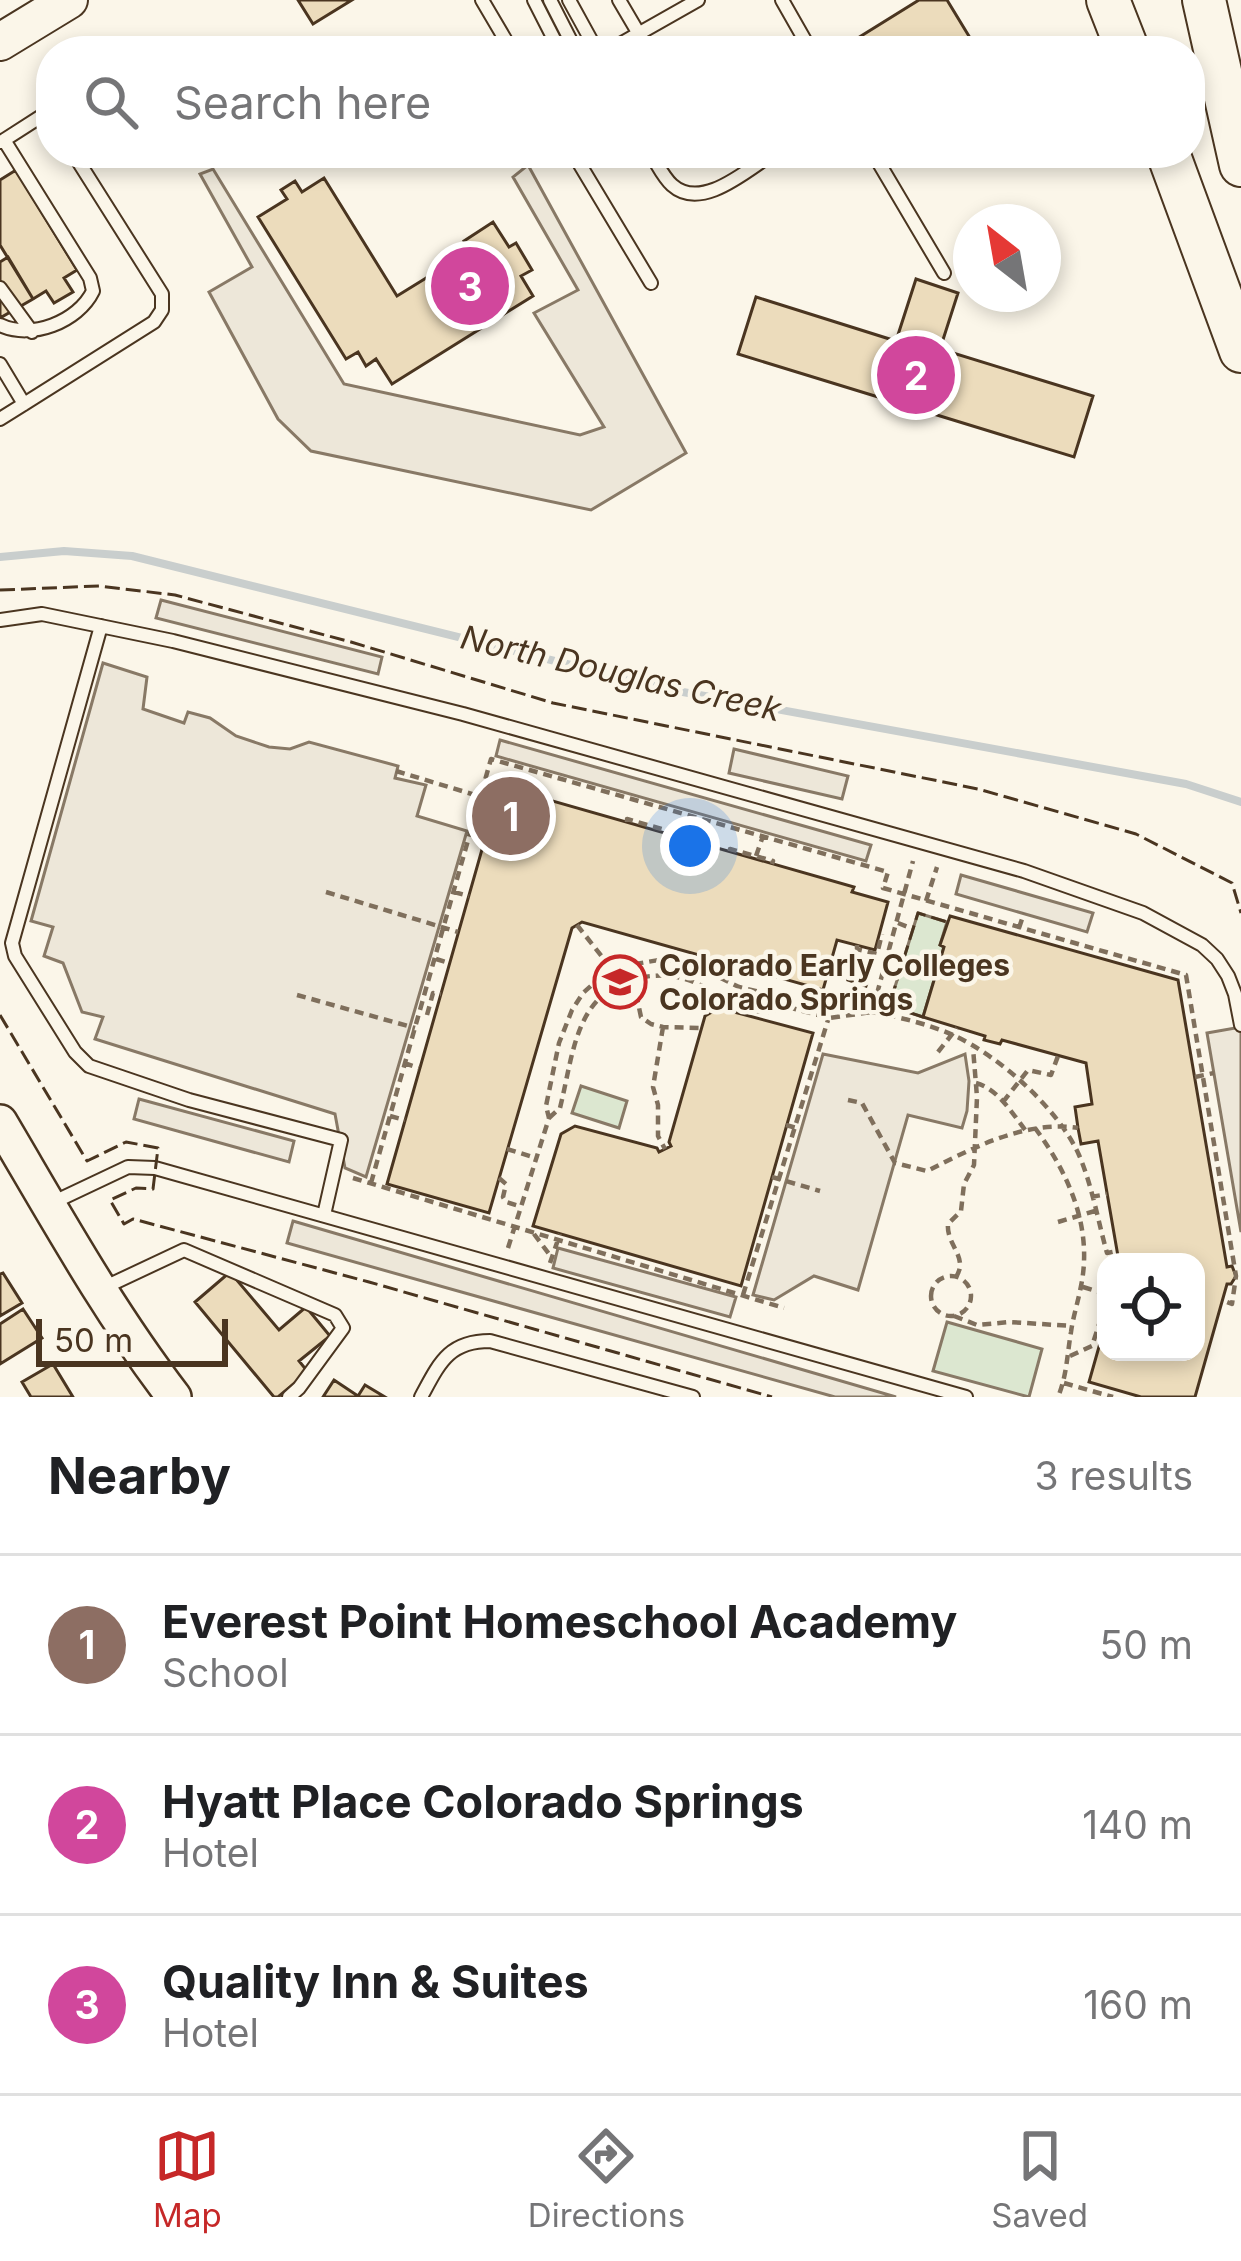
<!DOCTYPE html>
<html lang="en">
<head>
<meta charset="utf-8">
<style>
	:root { --surface:#fff; --page:#f6f6f6; --text:#202124; --muted:#757577; --line:#e0e0e0; --accent:#c62828 }
	body { margin:0; font-family:Inter,sans-serif; background:var(--page); color:var(--text) }
	.controls { position:absolute; right:36px; bottom:36px; display:grid; overflow:hidden; border-radius:24px; box-shadow:0 6px 18px #0003 }
	.controls button { width:108px; height:108px; display:grid; place-items:center; padding:0; border:0; border-bottom:3px solid var(--line); background:var(--surface); color:var(--text); font:60px sans-serif }
	.compass { position:absolute; left:953px; top:204px; width:108px; height:108px; border-radius:50%; background:var(--surface); box-shadow:0 6px 18px #0003; rotate:329deg }
	.scale { position:absolute; left:36px; bottom:30px; width:192px; box-sizing:border-box; padding-left:12px; border:6px solid #4a3520; border-top:0; font-size:33px; line-height:42px; white-space:nowrap; color:#4a3520; -webkit-text-stroke:9px #fbf6e9; paint-order:stroke }
	.you { position:absolute; left:690px; top:846px; width:42px; height:42px; margin:-30px; border:9px solid #fff; border-radius:50%; background:#1a73e8; box-shadow:0 0 0 18px #1a73e833 }
	.badge { display:grid; place-items:center; width:78px; height:78px; border-radius:50%; background:var(--accent); color:#fff; font-size:39px; font-weight:700 }
	.pin { position:absolute; translate:-50% -50%; border:6px solid #fff; box-shadow:0 3px 12px #0006 }
	.list { margin:0; padding:0; list-style:none }
	h2 { display:flex; justify-content:space-between; align-items:center; height:156px; margin:0; padding:0 48px; font-size:51px }
	h2 small { font-size:39px; font-weight:400; color:var(--muted) }
	.list li { display:grid; grid-template-columns:78px 1fr auto; gap:36px; align-items:center; box-sizing:border-box; height:180px; padding:0 48px; border-top:3px solid var(--line) }
	.list b { display:block; font-size:45px; white-space:nowrap }
	.list p { margin:0; font-size:39px; white-space:nowrap; color:var(--muted) }
	.list em { font-size:39px; font-style:normal; color:var(--muted) }
	.icon { flex:none; width:66px; height:66px; fill:none; stroke:currentColor; stroke-width:2; stroke-linecap:round; stroke-linejoin:round }
	.map { position:relative; flex:none; width:1241px; height:1397px; overflow:hidden }
	.search { position:absolute; background:var(--surface); box-shadow:0 6px 18px #0003; left:36px; right:36px; top:36px; height:132px; display:flex; align-items:center; gap:30px; box-sizing:border-box; padding:0 42px; border-radius:48px; color:var(--muted); font-size:45px }
	.sheet { height:696px; background:var(--surface) }
	nav { display:flex; justify-content:space-around; align-items:center; box-sizing:border-box; height:168px; border-top:3px solid var(--line); background:var(--surface); font-size:33px; color:var(--muted) }
	nav a { display:grid; justify-items:center; gap:6px }
	nav .on { color:var(--accent) }
	.map>svg:first-child { display:block }
</style>
</head>
<body>
<div class="map">
<svg width="1241" height="1397" viewBox="0 0 1241 1397">
	<rect width="100%" height="100%" fill="#fbf6e9"/>
	<!-- green -->
	<path fill="#dce7d0" stroke="#887966" stroke-width="3" d="M918,913L947,922L940,945L944,947L923,1017L889,1006Z
		M581,1086L627,1101L619,1128L572,1113Z
		M947,1322L1042,1349L1029,1397L933,1371Z"/>
	<!-- parking -->
	<path fill="#ede7d9" stroke="#887966" stroke-width="3" d="M528,165L686,453L591,510L311,451L278,419L209,292L252,267L200,174L213,169L344,384L580,435L604,427L534,313L578,290L513,177Z
		M161,600L382,657L378,674L156,618Z
		M103,663L147,677L143,709L184,723L188,712L210,718L236,736L269,747L290,749L309,742L398,766L395,778L426,785L417,816L467,831L366,1177L345,1168L335,1114L95,1039L103,1017L82,1012L63,963L44,956L53,927L31,921Z
		M500,740L871,845L866,861L496,756Z
		M734,749L848,776L842,799L729,773Z
		M961,875L1093,913L1087,932L956,894Z
		M1241,1027V1232L1207,1033Z
		M823,1054L918,1073L965,1054L969,1081L967,1111L962,1128L908,1115L858,1290L814,1276L774,1300L753,1295Z
		M139,1099L294,1141L289,1162L134,1119Z
		M293,1221L896,1397H835L287,1243Z
		M558,1248L736,1297L730,1317L553,1268Z"/>
	<g fill="none" stroke-linecap="round" stroke-linejoin="round">
		<!-- stream -->
		<path stroke="#c9cecd" stroke-width="8" d="M0,557L64,551L132,556L672,690L1186,784L1241,802"/>
	</g>
	<!-- building -->
	<path fill="#ecdcbc" stroke="#4a3520" stroke-width="3" d="M298,0H352L313,24Z
		M919,0H947L978,51H859L853,41Z
		M16,170L77,270L64,278L73,292L54,303L46,291L33,299L0,245V180Z
		M324,178L397,296L470,251L464,241L493,222L509,247L516,243L532,270L521,276L533,296L392,384L376,359L366,366L358,352L346,359L258,217L287,199L281,190L295,181L302,192Z
		M8,257L33,299L0,318V262Z
		M916,279L958,293L940,349L1093,396L1074,457L738,354L756,297L896,341Z
		M500,786L854,887L852,892L888,902L875,950L837,940L823,990L582,922L572,928L489,1213L387,1184Z
		M950,916L1178,980L1227,1267L1232,1266L1236,1276L1231,1284H1227L1195,1397H1141L1089,1382L1106,1322V1352H1196V1262H1119L1098,1141L1081,1144L1078,1128L1075,1107L1092,1104L1086,1063L1002,1040L1000,1044L984,1040L985,1036L923,1017L944,947L940,945Z
		M853,964L871,970L866,986L848,980Z
		M719,1008L813,1033L741,1286L533,1226L561,1134L575,1126L657,1148L659,1152L671,1146L669,1142L705,1016Z
		M230,1272L279,1330L306,1307L330,1336L299,1361L308,1372L278,1397H274L195,1302Z
		M3,1273L22,1303L0,1316V1274Z
		M23,1309L42,1338L0,1364V1324Z
		M53,1364L73,1397H31L22,1382Z
		M334,1380L358,1396L365,1385L385,1397H323Z"/>
	<g fill="none" stroke-linecap="round" stroke-linejoin="round">
		<!-- lane casing -->
		<g stroke="#4a3520" stroke-width="16">
			<path id="lane" d="M482,0L512,51
				M534,0L560,51
				M550,0L576,51
				M569,0L597,51
				M619,0L639,34
				M782,0L811,51
				M608,51L698,0
				M1,142L40,117L51,124
				M573,153L651,283
				M650,153C657,163 663,177 672,185C702,212 748,169 774,153
				M873,153L944,273
				M0,288L32,332
				M0,325C31,340 78,322 93,291L90,278L4,140
				M0,364L24,404L154,322L162,310V294L73,153
				M0,419L24,404
				M0,620L42,614L173,641L463,714L1024,871L1143,913L1202,945L1217,959L1228,976L1235,994L1241,1025
				M101,626L12,943L15,956L75,1052L89,1066L189,1100L341,1140L324,1215
				M54,1202L128,1167L155,1168L966,1397
				M101,1289L184,1250L335,1315L343,1328L299,1388L289,1397
				M421,1397C439,1364 448,1341 490,1341L693,1397"/>
		</g>
		<!-- secondary casing -->
		<g stroke="#4a3520" stroke-width="38">
			<path id="secondary" d="M0,1122C55,1215 108,1311 174,1397"/>
		</g>
		<!-- primary casing -->
		<g stroke="#4a3520" stroke-width="40">
			<path id="primary" d="M0,42L69,0"/>
		</g>
		<!-- highway casing -->
		<g stroke="#4a3520" stroke-width="46">
			<path id="highway" d="M1108,0L1128,51
				M1204,0L1241,165
				M1168,153L1241,351"/>
		</g>
		<!-- path -->
		<path stroke="#7f6f5c" stroke-width="4.5" stroke-dasharray="9 6" stroke-linecap="butt" d="M396,771L495,801
			M473,822L480,824L487,799
			M627,822V819L679,834L678,837
			M730,851V849L773,861L772,864
			M756,856L763,836
			M326,892L458,932
			M454,892L469,896
			M926,901L937,867
			M898,923L913,929
			M577,925L611,968L618,982
			M1019,928L1024,913
			M857,945V949L877,954L882,934
			M436,959L449,963
			M633,979L641,1017L651,1024L663,1027L701,1028
			M297,995L415,1028
			M872,1012C899,1017 928,1024 953,1035C999,1056 1058,1108 1079,1155C1092,1185 1098,1221 1107,1253L1117,1251
			M427,1015L433,993L441,994
			M663,1027L653,1087L658,1105V1136L665,1149
			M938,1052L957,1028
			M404,1063L419,1068
			M1195,1077L1214,1073
			M976,1083C998,1089 1012,1113 1026,1131
			M848,1100L862,1103L895,1163L927,1171C973,1148 1025,1120 1078,1128
			M1003,1102L1028,1070L1051,1075L1058,1056
			M390,1116L405,1120
			M549,1118L560,1108C574,1052 575,989 643,977C663,974 679,975 698,984C715,992 747,1013 767,1012C773,1012 778,1008 784,1006
			M786,1125L800,1129
			M1035,1128C1069,1174 1093,1228 1081,1286C1078,1302 1073,1317 1071,1332C1067,1355 1067,1375 1058,1397
			M507,1149L536,1158
			M772,1177L820,1191
			M353,1178L784,1308
			M499,1178L506,1184L503,1197L506,1202L519,1206
			M371,1183L491,759L888,872L883,888L1186,975L1236,1276L1232,1304L1222,1300
			M1091,1197L1107,1194
			M1058,1222L1095,1211
			M534,1234L552,1258
			M508,1248L549,1118L546,1106L559,1043L572,1010L583,993L611,968L665,959L690,963L739,987L773,995L784,1006L829,1018L872,1012L913,861
			M550,1263L560,1234
			M931 1296a20 20 0 1 1 40 0a20 20 0 1 1-40 0Z
			M956,1277C969,1257 946,1245 948,1224L961,1211L964,1184L974,1165L977,1097L973,1048
			M1083,1287L1106,1294
			M743,1295L828,1020
			M954,1316L977,1325L1010,1322L1072,1326
			M1070,1356L1092,1346L1106,1303
			M1064,1383L1113,1397"/>
		<!-- lane -->
		<use href="#lane" stroke="#fbf6e9" stroke-width="12"/>
		<!-- secondary -->
		<use href="#secondary" stroke="#fbf6e9" stroke-width="33"/>
		<!-- primary -->
		<use href="#primary" stroke="#fbf6e9" stroke-width="36"/>
		<!-- highway -->
		<use href="#highway" stroke="#fbf6e9" stroke-width="42"/>
		<!-- fence -->
		<path stroke="#4a3520" stroke-width="3" stroke-dasharray="15 6" stroke-linecap="butt" d="M0,590L99,586L175,595L351,642L553,703L978,789L1136,834L1232,883L1241,913
			M0,1015L87,1161L126,1142L158,1148L153,1189L136,1188L110,1200L124,1224L133,1219L369,1282L772,1397
			M923,1017L889,1006L918,913L947,922"/>
	</g>
	<!-- icons -->
	<defs>
		<g id="school-ring" transform="scale(2.7)"><circle r="9.5" fill="#fbf6e9" stroke="#c62828" stroke-width="1.5"/><path d="M0-5L7-2L0 1L-7-2ZM-4 1L0 2.5L4 1V4Q0 6-4 4Z" fill="#c62828"/></g>
	</defs>
	<g fill-rule="evenodd">
		<use href="#school-ring" x="620" y="982"/>
	</g>
	<g text-anchor="middle" dominant-baseline="central" stroke-width="9" stroke-linejoin="round" paint-order="stroke">
		<!-- poi labels -->
		<g font-size="30" font-weight="bold" fill="#4a3520" stroke="#fbf6e9" text-anchor="start">
			<text x="659" y="965">Colorado Early Colleges<tspan x="659" dy="34">Colorado Springs</tspan></text>
		</g>
		<!-- water labels -->
		<g font-size="33" font-style="italic" fill="#4a3520" stroke="#fbf6e9">
			<text transform="translate(621 673) rotate(13)">North Douglas Creek</text>
		</g>
	</g>
</svg>
<div class="controls">
<button><svg class="icon" aria-label="locate" viewBox="0 0 24 24"><circle cx="12" cy="12" r="6"/><path d="M12 2v4M12 18v4M2 12h4M18 12h4"/></svg></button>
</div>
<svg class="compass" viewBox="-18 -18 36 36"><path d="M0-13l5 13h-10z" fill="#e53935"/><path d="M0 13l5-13h-10z" fill="#757577"/></svg>
<div class="scale">50 m</div>
<div class="you"></div>
<div class="pin badge" style="left:511px;top:816px;background:#8d6e63">1</div>
<div class="pin badge" style="left:916px;top:375px;background:#d1479c">2</div>
<div class="pin badge" style="left:470px;top:286px;background:#d1479c">3</div>
<div class="search"><svg class="icon" aria-label="search" viewBox="0 0 24 24"><circle cx="10" cy="10" r="6"/><path d="M15 15l6 6"/></svg>Search here</div>
</div>
<section class="sheet">
<h2>Nearby<small>3 results</small></h2>
<ul class="list">
<li><span class="badge" style="background:#8d6e63">1</span><div><b>Everest Point Homeschool Academy</b><p>School</p></div><em>50 m</em></li>
<li><span class="badge" style="background:#d1479c">2</span><div><b>Hyatt Place Colorado Springs</b><p>Hotel</p></div><em>140 m</em></li>
<li><span class="badge" style="background:#d1479c">3</span><div><b>Quality Inn &amp; Suites</b><p>Hotel</p></div><em>160 m</em></li>
</ul>
</section>
<nav>
<a class="on"><svg class="icon" aria-label="map" viewBox="0 0 24 24"><path d="M3 6l6-2 6 2 6-2v14l-6 2-6-2-6 2zM9 4v14M15 6v14"/></svg>Map</a>
<a><svg class="icon" aria-label="directions" viewBox="0 0 24 24"><path d="M12 3l9 9-9 9-9-9zM9 14v-3h6M13 9l2 2-2 2"/></svg>Directions</a>
<a><svg class="icon" aria-label="saved" viewBox="0 0 24 24"><path d="M7 4h10v16l-5-4-5 4z"/></svg>Saved</a>
</nav>
</body>
</html>
